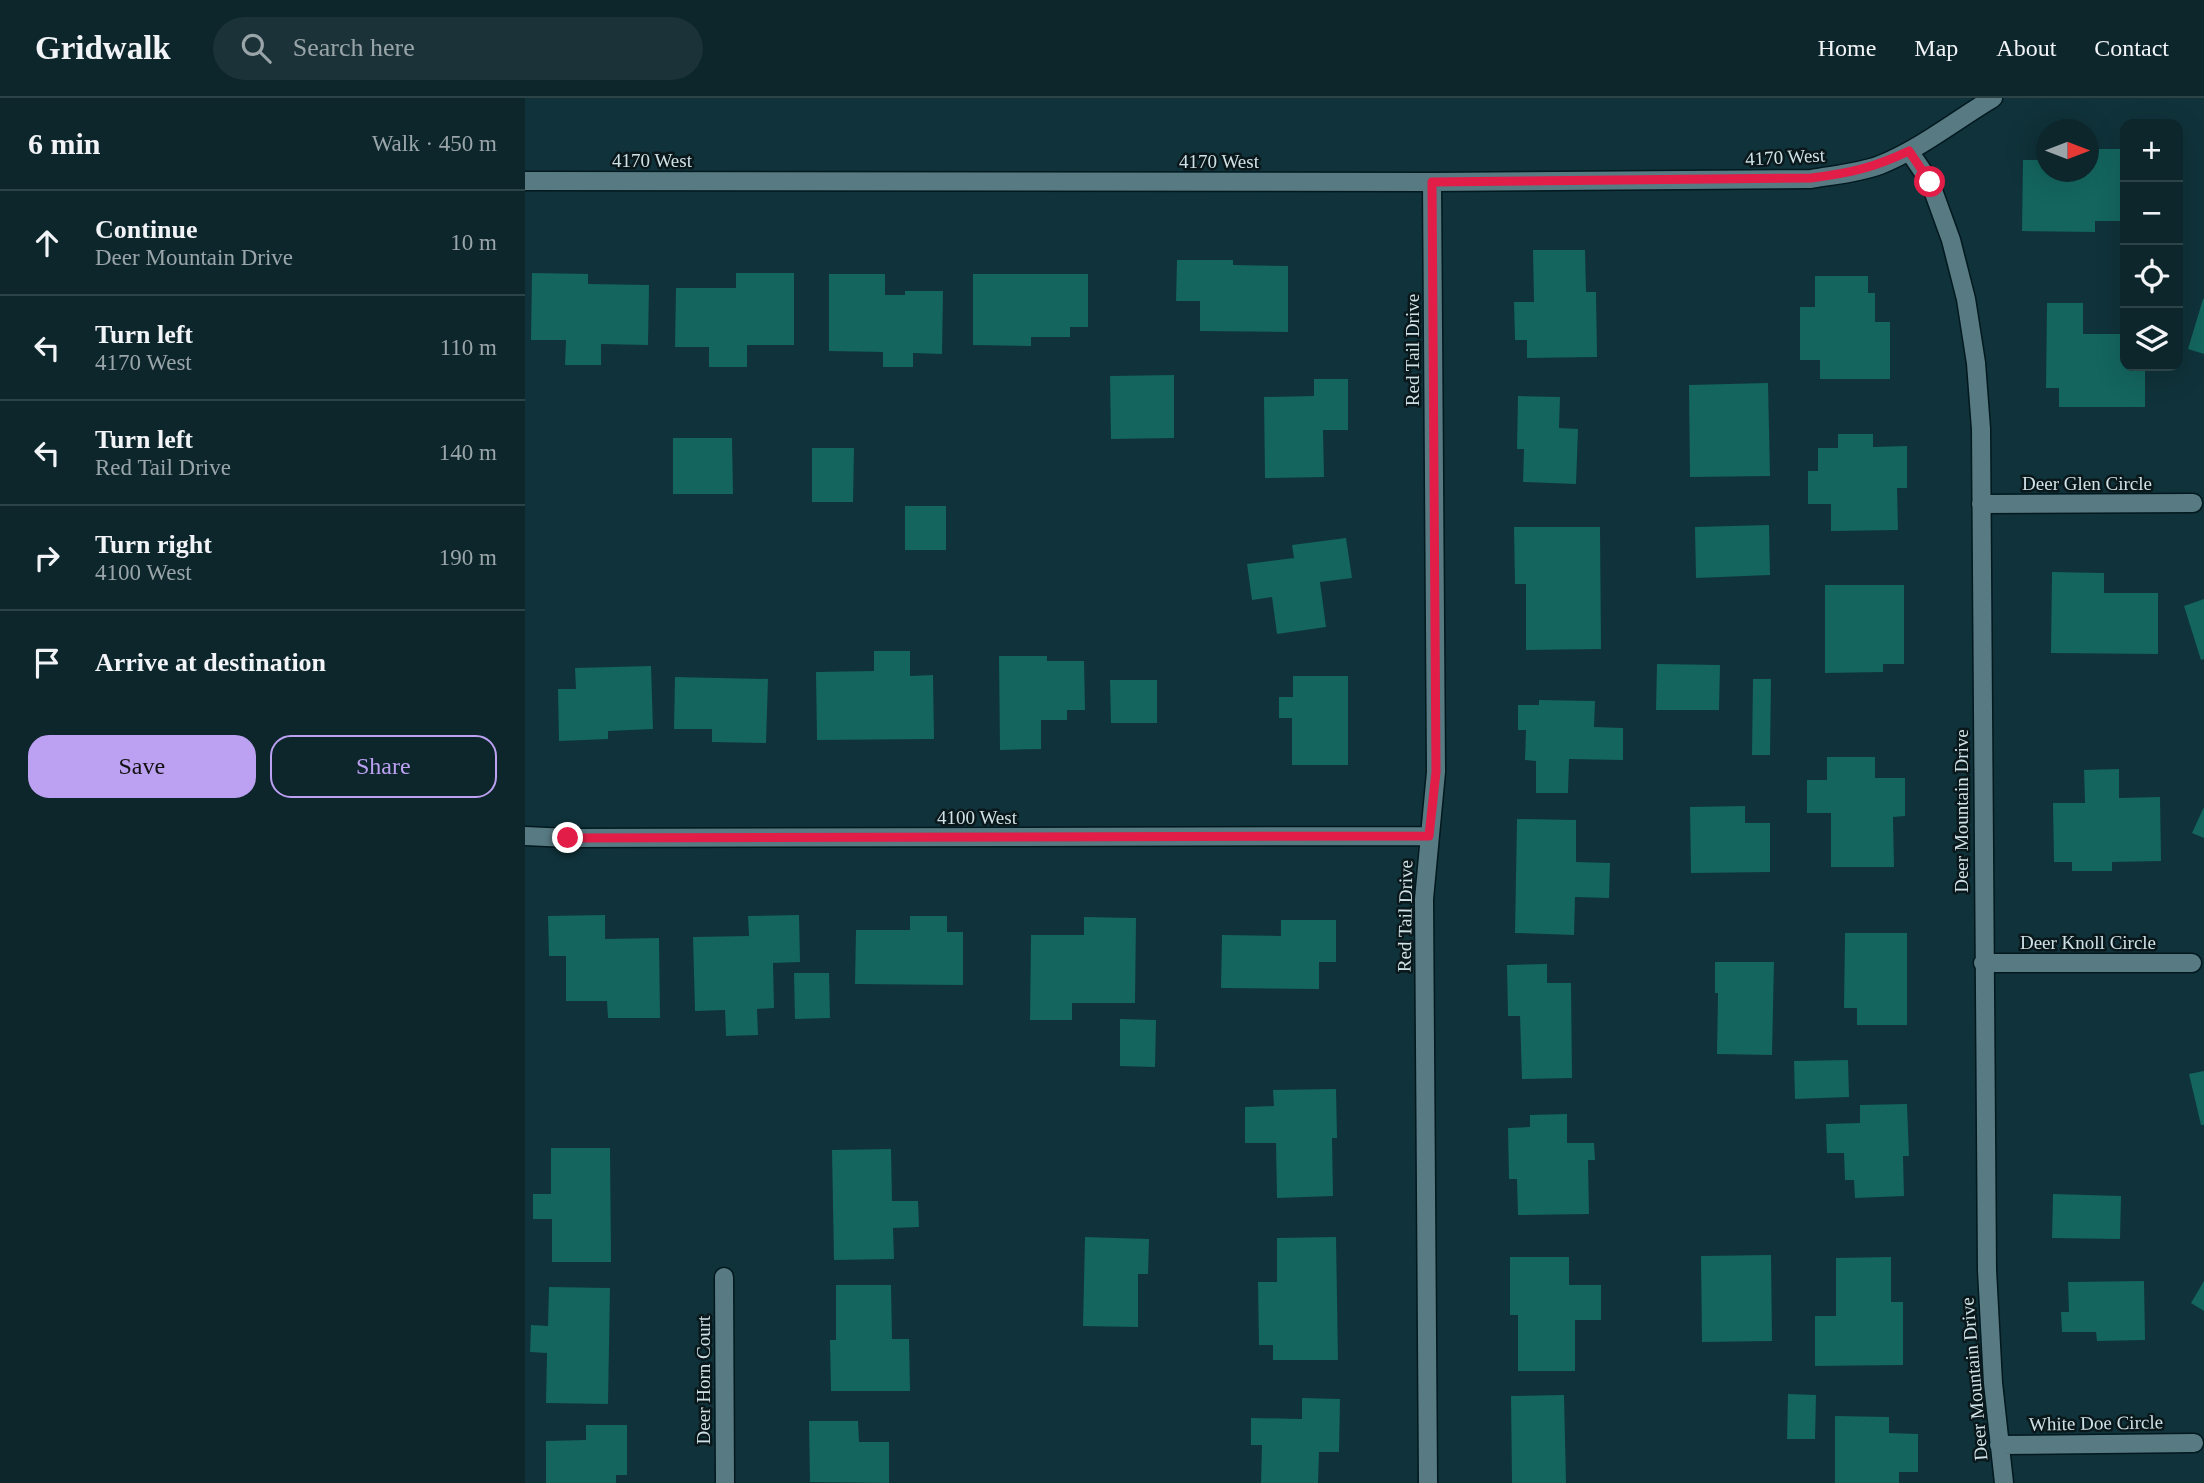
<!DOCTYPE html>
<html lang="en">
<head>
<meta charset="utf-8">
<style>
	:root { --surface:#0c262c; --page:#1a3238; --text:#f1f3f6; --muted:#9aa5a9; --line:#2c4348; --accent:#bca0f2 }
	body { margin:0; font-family:"Times New Roman",serif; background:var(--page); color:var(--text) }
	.controls { position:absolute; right:21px; top:21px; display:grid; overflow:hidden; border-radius:14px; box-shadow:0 7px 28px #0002 }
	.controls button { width:63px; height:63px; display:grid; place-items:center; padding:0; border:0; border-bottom:2px solid var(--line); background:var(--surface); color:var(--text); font:35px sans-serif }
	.compass { position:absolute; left:1511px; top:21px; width:63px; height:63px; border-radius:50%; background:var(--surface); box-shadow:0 7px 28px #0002; rotate:90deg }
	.stop { position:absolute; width:21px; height:21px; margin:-16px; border:5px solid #e11d48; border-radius:50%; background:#fff }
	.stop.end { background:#e11d48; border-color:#fff; box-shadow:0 2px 7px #0008 }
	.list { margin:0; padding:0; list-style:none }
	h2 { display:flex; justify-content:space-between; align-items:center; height:91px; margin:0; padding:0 28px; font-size:30px }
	h2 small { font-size:23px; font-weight:400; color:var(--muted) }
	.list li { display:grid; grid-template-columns:46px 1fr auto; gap:21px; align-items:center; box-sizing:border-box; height:105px; padding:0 28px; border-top:2px solid var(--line) }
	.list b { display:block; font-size:26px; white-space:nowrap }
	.list p { margin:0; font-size:23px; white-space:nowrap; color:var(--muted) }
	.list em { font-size:23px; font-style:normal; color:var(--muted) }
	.actions { display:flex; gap:14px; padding:21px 28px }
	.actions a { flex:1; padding:16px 0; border:2px solid var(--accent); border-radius:21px; text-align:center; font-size:24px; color:var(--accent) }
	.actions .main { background:var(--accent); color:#111 }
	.icon { flex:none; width:38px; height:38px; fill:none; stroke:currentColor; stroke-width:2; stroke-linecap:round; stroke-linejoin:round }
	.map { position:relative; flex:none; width:1679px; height:1385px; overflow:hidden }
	header { display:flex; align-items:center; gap:42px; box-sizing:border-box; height:98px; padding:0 35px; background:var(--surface); border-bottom:2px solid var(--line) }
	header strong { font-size:33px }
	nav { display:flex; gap:38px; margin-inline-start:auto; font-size:24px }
	.search { width:490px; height:63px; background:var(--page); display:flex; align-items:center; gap:18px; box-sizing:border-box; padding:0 24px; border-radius:38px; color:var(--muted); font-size:26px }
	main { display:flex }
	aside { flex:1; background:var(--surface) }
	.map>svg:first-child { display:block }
</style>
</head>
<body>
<header>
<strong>Gridwalk</strong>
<div class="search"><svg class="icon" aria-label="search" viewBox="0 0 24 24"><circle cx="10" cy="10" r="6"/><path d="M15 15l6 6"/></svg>Search here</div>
<nav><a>Home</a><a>Map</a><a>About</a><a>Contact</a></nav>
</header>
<main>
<aside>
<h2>6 min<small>Walk · 450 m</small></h2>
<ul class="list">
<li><svg class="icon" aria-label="ahead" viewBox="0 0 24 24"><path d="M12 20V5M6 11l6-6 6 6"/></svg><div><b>Continue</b><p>Deer Mountain Drive</p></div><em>10 m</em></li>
<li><svg class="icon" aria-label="left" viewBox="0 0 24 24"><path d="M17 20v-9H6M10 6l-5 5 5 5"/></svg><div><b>Turn left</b><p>4170 West</p></div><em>110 m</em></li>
<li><svg class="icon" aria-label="left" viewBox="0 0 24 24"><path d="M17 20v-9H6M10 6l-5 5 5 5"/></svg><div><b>Turn left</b><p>Red Tail Drive</p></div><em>140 m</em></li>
<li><svg class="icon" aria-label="right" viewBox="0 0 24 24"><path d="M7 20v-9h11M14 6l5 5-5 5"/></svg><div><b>Turn right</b><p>4100 West</p></div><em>190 m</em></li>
<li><svg class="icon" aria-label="arrive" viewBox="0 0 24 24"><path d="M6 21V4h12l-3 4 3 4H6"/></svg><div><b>Arrive at destination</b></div></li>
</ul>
<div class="actions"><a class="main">Save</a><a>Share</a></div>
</aside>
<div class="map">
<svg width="1679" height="1385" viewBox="0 0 1679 1385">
	<rect width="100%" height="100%" fill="#10323a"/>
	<!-- building -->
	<path fill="#13655e" d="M1563,51H1600V123H1570V134L1497,133L1498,62H1521V74H1563Z
		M1008,152H1060L1061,194H1071L1072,259L1002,260V242H990L989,204H1009Z
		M652,162H708V167L763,168V234L675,233V203H651Z
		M7,175L63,176V186L124,187L123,247L76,246V267H40L41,242H6Z
		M211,175H269V247H222V269H184V249H150L151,190H211Z
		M304,176H360V197H380V193H418L417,256L388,255V269H358V254L304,253Z
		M448,176H563V229H545V239H506V248L448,247Z
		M1290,178H1343V195H1350V224H1365V281H1295V262H1275V209H1290Z
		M1678,201H1679V256L1663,251Z
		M1522,205H1558V236H1600V268H1620V309H1534V290H1521Z
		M649,277V340L586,341L585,278Z
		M789,281H823V332H798L799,379L740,380L739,299L789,298Z
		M1243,285L1245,378L1165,379L1164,287Z
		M993,298L1035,299L1034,330L1053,331L1051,386L998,384L999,351H992Z
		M1313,336H1348V349L1382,348V390H1372L1373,432L1306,433V406H1283V373H1293V350H1313Z
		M148,340H207L208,396H148Z
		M287,350H329L328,404H287Z
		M380,408H421V452H380Z
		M1244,427L1245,477L1171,480L1170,429Z
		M989,429H1075L1076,551L1001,552V486H990Z
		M821,440L827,480L795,484L801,529L752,536L747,499L727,502L722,466L769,460L767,447Z
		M1527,474L1579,475V495H1633V556L1526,555Z
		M1300,487H1379V566H1358V574L1300,575Z
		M1679,501V561L1676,562L1659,508Z
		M349,553H385V578L408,577L409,641L292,642L291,574L349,573Z
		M474,558H522V563H559L560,612H542V622H516V651L475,652Z
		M1132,566L1195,567L1194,612H1131Z
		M126,568L128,631L83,633V641L34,643L33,591H51L50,570Z
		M768,578H823V667H767V620H754V599H768Z
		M150,579L243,581L241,645L187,644V631H149Z
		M1228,581H1246L1245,657H1227Z
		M585,582H632V625H586Z
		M1014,602L1070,603L1069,629L1098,630V662L1044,661L1043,695H1011V663L1000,662L1001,632H993V607H1014Z
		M1302,659H1350V680H1380V718L1368,719L1369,769H1306V715H1282V682H1302Z
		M1594,671V700L1635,699L1636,763L1587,764V773H1547V764H1529L1528,705H1560L1559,672Z
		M1220,708V725H1245V774L1166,775L1165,709Z
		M1679,709V740L1667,735Z
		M992,721L1051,722V764L1085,765L1084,800L1050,799L1049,837L990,835Z
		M80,817V841L134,840L135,920H83L82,903H41V858H24L23,818Z
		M274,817L275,864L248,865L249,910L232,911L233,937L201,938L200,912L170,913L168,839L224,838L223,818Z
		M385,818H422V834H438V887L330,886L331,832H385Z
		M559,819L611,820L610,905H547V922H505L506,837H559Z
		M756,822H811V864H794V891L696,890L697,837L756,838Z
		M1320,835H1382V927H1332V910H1319Z
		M1190,864H1249L1247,957L1192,956L1193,895H1190Z
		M1022,866V885H1046L1047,980L997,981L995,918H983L982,867Z
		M269,875H304L305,920L270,921Z
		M595,921L631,922L630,969L595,968Z
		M1323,962L1324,999L1270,1001L1269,963Z
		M1679,973V1027H1676L1664,976Z
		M811,991L812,1040H807L808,1098L752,1100L751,1045H720V1009L749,1008L748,992Z
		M1382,1006L1384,1058H1378L1379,1098L1330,1100L1329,1082H1320L1319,1055H1302L1301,1026L1335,1025V1007Z
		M1042,1016V1045H1069L1070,1062H1063L1064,1116L993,1117L992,1081H984L983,1030L1005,1029V1017Z
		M26,1050H85L86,1164H27V1121H8V1096H26Z
		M366,1051L367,1103H393L394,1129L368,1130L369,1161L309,1162L307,1052Z
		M1528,1096L1596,1098L1595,1141L1527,1140Z
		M560,1139L624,1141L623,1176H613V1229L558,1228Z
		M811,1139L813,1262H748V1247H734L733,1184H752V1140Z
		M1246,1157L1247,1243L1177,1244L1176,1158Z
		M985,1159H1044V1187H1076V1222H1050V1273H993V1217H985Z
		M1366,1159V1204H1378V1267L1290,1268V1218H1311V1160Z
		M1619,1183L1620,1242L1572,1243L1571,1234H1537L1536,1214H1544L1543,1184Z
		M1679,1183V1213L1666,1205Z
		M311,1187H366L367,1241H384L385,1293H306L305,1242H311Z
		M24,1189L85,1190L83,1306L21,1305L22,1255L5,1254L6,1227L23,1228Z
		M1263,1296L1291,1297L1290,1341H1262Z
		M1039,1297L1041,1385H987L986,1298Z
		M777,1300L815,1301L814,1354H794L793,1385H736L737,1347H726V1320L777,1321Z
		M1310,1318L1364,1319V1335L1393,1336V1374H1374V1385H1310Z
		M284,1323H333L334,1344H364V1385L285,1384Z
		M61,1327H102V1377H91V1385H21V1343L61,1342Z"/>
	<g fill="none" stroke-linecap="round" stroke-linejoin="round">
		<!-- street casing -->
		<g stroke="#01191f" stroke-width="21">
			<path id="street" d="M1384,53L1405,84L1426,142L1441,201L1451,265L1456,331L1462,1172L1468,1285L1479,1385
				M0,83L907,84L1286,81C1309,77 1334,75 1355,67C1395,51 1431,22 1468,0
				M1456,406L1668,405
				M0,738L43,740L904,738
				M1458,865H1667
				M199,1179L200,1385
				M1474,1347L1669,1345
				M903,1385L899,801L911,674L907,84"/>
		</g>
		<!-- street -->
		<use href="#street" stroke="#587a83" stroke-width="18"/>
	</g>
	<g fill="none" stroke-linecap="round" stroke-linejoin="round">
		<!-- route -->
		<path stroke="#e11d48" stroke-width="9" d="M43,740L904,738L911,674L907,84L1286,80C1325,75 1348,70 1384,53L1405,84"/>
	</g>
	<g text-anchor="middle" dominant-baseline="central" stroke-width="5" stroke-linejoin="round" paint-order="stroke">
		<!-- street labels -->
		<g font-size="19" fill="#cfe2e7" stroke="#0a181b">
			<text transform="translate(1260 59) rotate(-3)">4170 West</text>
			<text x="127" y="62">4170 West</text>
			<text x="694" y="63">4170 West</text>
			<text transform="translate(887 252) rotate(-90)">Red Tail Drive</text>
			<text x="1562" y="385">Deer Glen Circle</text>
			<text transform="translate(1436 713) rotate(-90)">Deer Mountain Drive</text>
			<text x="452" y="719">4100 West</text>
			<text transform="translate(880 818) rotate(-89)">Red Tail Drive</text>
			<text x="1563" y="844">Deer Knoll Circle</text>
			<text transform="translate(1449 1281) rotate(-95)">Deer Mountain Drive</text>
			<text transform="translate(178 1282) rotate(-90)">Deer Horn Court</text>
			<text transform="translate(1571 1325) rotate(-1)">White Doe Circle</text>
		</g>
	</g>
</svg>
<div class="controls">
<button>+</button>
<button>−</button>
<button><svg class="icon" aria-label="locate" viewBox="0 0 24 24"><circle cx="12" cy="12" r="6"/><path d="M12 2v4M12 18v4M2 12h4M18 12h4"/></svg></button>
<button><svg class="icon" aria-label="layers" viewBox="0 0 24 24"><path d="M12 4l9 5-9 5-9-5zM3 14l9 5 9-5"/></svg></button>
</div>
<svg class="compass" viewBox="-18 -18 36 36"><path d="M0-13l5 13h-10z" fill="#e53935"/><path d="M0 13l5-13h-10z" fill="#9aa5a9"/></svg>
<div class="stop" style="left:1405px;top:84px"></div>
<div class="stop end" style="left:43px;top:740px"></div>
</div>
</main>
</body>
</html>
